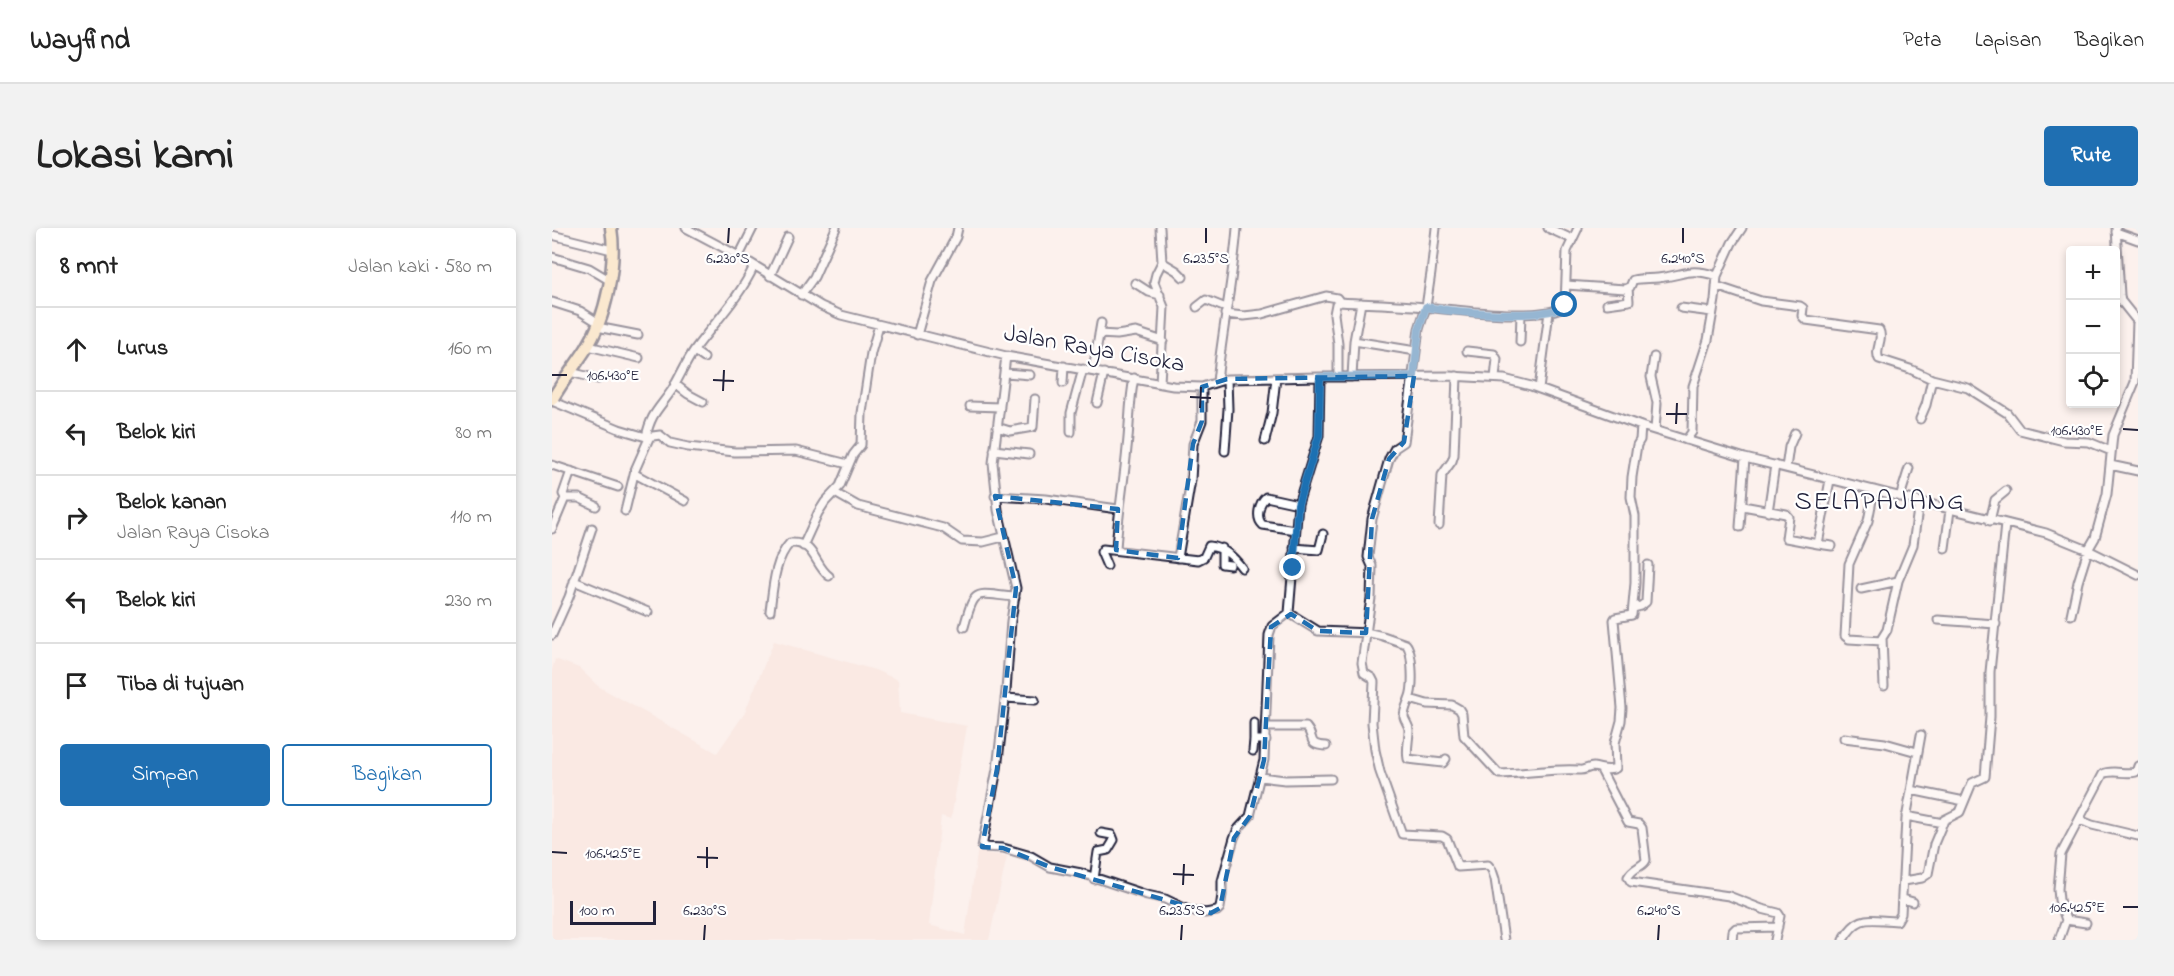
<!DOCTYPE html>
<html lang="id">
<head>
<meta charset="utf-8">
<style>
	:root { --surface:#fff; --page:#f2f2f2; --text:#222; --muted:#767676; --line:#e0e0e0; --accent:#1f6fb2 }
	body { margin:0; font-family:"Indie Flower",sans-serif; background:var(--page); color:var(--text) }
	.controls { position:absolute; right:18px; top:18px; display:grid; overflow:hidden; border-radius:6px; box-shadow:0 3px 9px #0003 }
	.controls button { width:54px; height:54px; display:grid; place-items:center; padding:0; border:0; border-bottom:2px solid var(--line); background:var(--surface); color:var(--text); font:30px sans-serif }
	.scale { position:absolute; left:18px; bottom:15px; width:86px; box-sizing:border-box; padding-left:6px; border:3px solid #22223b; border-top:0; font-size:16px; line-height:21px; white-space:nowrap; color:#22223b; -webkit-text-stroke:4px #fff; paint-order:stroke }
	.stop { position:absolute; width:18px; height:18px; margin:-14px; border:4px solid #1f6fb2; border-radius:50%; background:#fff }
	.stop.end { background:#1f6fb2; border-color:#fff; box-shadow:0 2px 6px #0008 }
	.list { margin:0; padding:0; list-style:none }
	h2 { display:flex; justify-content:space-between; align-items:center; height:78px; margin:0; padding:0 24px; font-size:26px }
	h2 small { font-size:20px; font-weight:400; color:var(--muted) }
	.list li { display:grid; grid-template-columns:39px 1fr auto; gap:18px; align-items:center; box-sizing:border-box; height:84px; padding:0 24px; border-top:2px solid var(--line) }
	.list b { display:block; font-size:22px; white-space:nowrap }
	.list p { margin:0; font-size:20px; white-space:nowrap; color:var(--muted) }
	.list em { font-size:20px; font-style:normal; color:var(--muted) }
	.actions { display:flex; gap:12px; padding:18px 24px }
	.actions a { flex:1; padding:14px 0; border:2px solid var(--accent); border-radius:6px; text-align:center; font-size:21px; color:var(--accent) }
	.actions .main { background:var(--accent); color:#fff }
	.icon { flex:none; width:33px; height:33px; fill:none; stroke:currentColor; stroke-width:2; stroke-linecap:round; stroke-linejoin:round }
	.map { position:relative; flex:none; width:1586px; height:712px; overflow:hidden; border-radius:6px }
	header { display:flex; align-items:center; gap:36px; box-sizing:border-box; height:84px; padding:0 30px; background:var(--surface); border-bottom:2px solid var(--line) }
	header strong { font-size:28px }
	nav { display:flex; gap:33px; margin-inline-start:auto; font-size:21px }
	.intro { display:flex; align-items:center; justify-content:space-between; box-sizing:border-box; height:144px; padding:0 36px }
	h1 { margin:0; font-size:42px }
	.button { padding:15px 27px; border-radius:6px; background:var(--accent); color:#fff; font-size:21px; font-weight:700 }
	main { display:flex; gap:36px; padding:0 36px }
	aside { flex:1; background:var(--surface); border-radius:6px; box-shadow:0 3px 9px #0003 }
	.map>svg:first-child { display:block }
</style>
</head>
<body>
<header>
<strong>Wayfind</strong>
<nav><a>Peta</a><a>Lapisan</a><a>Bagikan</a></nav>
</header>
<div class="intro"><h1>Lokasi kami</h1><a class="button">Rute</a></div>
<main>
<aside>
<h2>8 mnt<small>Jalan kaki · 580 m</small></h2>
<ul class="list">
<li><svg class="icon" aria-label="ahead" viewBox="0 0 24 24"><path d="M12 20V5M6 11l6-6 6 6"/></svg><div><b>Lurus</b></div><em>160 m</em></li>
<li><svg class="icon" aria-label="left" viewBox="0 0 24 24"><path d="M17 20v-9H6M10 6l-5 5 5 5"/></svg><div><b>Belok kiri</b></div><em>80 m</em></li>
<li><svg class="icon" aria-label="right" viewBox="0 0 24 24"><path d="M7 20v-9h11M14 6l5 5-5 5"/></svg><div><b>Belok kanan</b><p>Jalan Raya Cisoka</p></div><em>110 m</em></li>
<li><svg class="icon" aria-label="left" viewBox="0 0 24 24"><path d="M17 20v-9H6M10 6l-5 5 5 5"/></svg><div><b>Belok kiri</b></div><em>230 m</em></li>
<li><svg class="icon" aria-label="arrive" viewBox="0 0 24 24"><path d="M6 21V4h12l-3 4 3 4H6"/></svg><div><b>Tiba di tujuan</b></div></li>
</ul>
<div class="actions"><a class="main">Simpan</a><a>Bagikan</a></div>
</aside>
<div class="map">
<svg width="1586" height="712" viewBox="0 0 1586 712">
	<rect width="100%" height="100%" fill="#fcf1ed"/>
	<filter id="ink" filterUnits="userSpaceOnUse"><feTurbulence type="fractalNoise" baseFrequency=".0167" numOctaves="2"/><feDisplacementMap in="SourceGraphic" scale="12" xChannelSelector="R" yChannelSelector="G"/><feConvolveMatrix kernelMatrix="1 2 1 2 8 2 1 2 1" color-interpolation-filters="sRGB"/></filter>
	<g filter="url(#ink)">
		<!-- built -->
		<path fill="#f8e0d7" d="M222,413L323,442L346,452L348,485L415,498L399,591L389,588L377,697L413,707L427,613H434L433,625L455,628L437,712H0V442L3,431L27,440L46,458L165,525L192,486Z"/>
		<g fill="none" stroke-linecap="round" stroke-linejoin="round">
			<!-- minor casing -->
			<g stroke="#22223b" stroke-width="11">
				<path id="minor" d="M134,0L187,28L269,78L289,87L454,128L621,158L650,159L675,151L768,149L898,148L952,151L979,158L1089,198L1193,230L1494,305L1536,322L1586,347
					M884,0L879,45L874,79L867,101L852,214L843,220L837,231L820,291L816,329L820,338L819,370L810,435L812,445L820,450L822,454L820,495L823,522L828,544L850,606L890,608L895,611L906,639L936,637L940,642L943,651L952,712
					M996,0L1020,11
					M1564,4L1586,12
					M0,7L60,22
					M187,28L201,0
					M0,29L37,40L57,52
					M610,34L625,43L631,49
					M218,48L236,9
					M583,55L597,64L608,67
					M1014,57L1073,61L1078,59L1081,52C1090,50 1098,51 1106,50C1134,47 1135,39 1165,48
					M1164,58L1209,73L1248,78L1251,80L1250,88L1254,92L1327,102C1332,111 1322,122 1327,131L1358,141L1380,151L1416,160L1455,185L1468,202L1512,213L1537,214L1559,223
					M249,67L262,49L284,0
					M0,74L28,83L47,95
					M1055,76L1077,73L1076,60
					M645,79L654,72L674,80
					M1129,80L1160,84
					M673,86L692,88L710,86L774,68L785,70L788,74
					M45,99L86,107
					M547,106L565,107L584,104L611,113
					M365,107L380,53L404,9L406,0
					M802,113L864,123
					M968,114L969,86
					M36,118L87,130
					M142,123L152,130
					M915,123L942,126L945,131L943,150
					M454,128L441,235L446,282L464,360L459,393L454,463L445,541L430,619L451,620L479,628L498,639L529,645L595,667L613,671L636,682L653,685L665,683L668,680L670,667V653L682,610L686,601L698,588L712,532L717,407L720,398L737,385L746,276L767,208L768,149
					M1102,129L1099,149L1105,175L1103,202
					M541,142L549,95
					M18,144L46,151
					M453,145L478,147
					M786,149V116L782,86L784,76L788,74C816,76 844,76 872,79C900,81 993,95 1013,77L1015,23L1026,0
					M800,149L802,113L809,75
					M665,154C670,103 681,52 685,0
					M511,155L512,138
					M608,155L612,79L602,54L604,46L610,34L608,0
					M123,156L136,166L151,174
					M987,161L997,84
					M0,173L67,201L94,209L108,207L118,215L136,219L183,224L244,223L296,236
					M545,175L552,145
					M418,178L448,179
					M1368,191L1374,177L1380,151
					M445,199L458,203L481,199L483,171
					M519,204V185L531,141
					M94,209C99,185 107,181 120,162C128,148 134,134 143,121C163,94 188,69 202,38
					M1134,212L1140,204L1141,158L1156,112L1163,72L1165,48L1180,15L1190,0
					M713,213L720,185L724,150
					M442,222L477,226
					M673,223L676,181L675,151
					M0,237L66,259
					M1558,237L1586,243
					M1234,240L1237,219L1243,205
					M83,246L133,273
					M1278,252L1266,316L1280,318
					M1322,262L1316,293L1297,336L1293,408L1297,411L1330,413
					M283,265L306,278L391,300L410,313L431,314L451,309
					M443,268L494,271L566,281
					M1348,269L1357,240
					M13,270L11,266L19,243
					M1191,278L1234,286L1237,289L1234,310L1266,316
					M73,283L83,242L98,208
					M1216,284L1223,237
					M1438,293L1443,272L1454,263
					M887,297L890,247L900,233L902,227L905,148
					M1188,299L1193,230
					M0,301L13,270H27L44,278
					M743,302L711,297C703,290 707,275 714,269L746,276
					M251,318L266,285L273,274L288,258L301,227L309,217L310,185L319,125L327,97
					M670,320V336L678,337
					M742,320L767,322L771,306
					M1393,320L1398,282
					M564,321C566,287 572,254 575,220C578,196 577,174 582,150
					M626,330L639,252L641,216L650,193V159
					M555,338L549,324L551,321L646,332L652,329L657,318C672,320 681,328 690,340
					M22,353L96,384
					M1309,361L1346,353L1361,317L1367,274
					M1081,380L1089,378L1094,374L1096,337
					M218,383C221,361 222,332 238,315C263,313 262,337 277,348
					M737,385L766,403L818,405L831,408L854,416C861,424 862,461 857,471C855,477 852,482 852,489C853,494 857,497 857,502C857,512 854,521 856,531L891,535L894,531
					M1519,387L1526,354L1536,322L1543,310L1555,266L1561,207L1583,154L1585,93L1569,73L1568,67L1564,0
					M1386,392L1444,396
					M412,399C423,358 423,366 463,369
					M0,407L17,369L40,300
					M1332,458L1330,410L1335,402L1346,353
					M453,470L483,472
					M858,471L875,476L900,477L907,481L910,486L912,508L947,546C974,546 1001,540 1027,542C1032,543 1036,539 1041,539C1049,540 1056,544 1064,540L1063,515L1069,493L1070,480L1062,392L1063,390L1080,387L1083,355V288L1079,269L1080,249L1085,217L1088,212L1089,198
					M714,499H754C764,510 754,517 774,518
					M1292,510L1333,515L1365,524
					M702,512V495
					M701,523L702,512H714
					M1049,542L1076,594L1087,596L1090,600L1094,632C1091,639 1081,639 1076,649L1079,654L1177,668L1210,681L1226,685L1228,688L1223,712
					M708,549L733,552L779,551
					M1359,562L1412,573
					M1354,588L1391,595
					M1528,592L1540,597L1586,608
					M542,651L546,624L556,622L562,612L560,607L549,605
					M1352,653L1370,650L1376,646L1382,616L1392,592L1408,584L1420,555L1433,549L1438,489V444L1453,296
					M1351,671L1361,674
					M1514,692L1534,695
					M1180,712L1181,703L1184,700L1226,699
					M1291,712C1307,685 1317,692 1345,693L1349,686L1354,591L1369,507
					M1507,712L1514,692L1507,672L1506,661L1509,626L1551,546C1560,541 1573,547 1584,544L1586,538"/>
			</g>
			<!-- highway casing -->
			<g stroke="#22223b" stroke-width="15">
				<path id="highway" d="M0,172C10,154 23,138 34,121C54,90 65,36 59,0"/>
			</g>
			<!-- minor -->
			<use href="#minor" stroke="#fff" stroke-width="7"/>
			<!-- highway -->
			<use href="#highway" stroke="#f9deab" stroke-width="10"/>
		</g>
	</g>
	<g fill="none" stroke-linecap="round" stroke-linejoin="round" filter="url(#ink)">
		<!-- route -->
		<path stroke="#1f6fb2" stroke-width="8" d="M741,340L746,276L767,208L768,149L862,148L867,101L874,79C899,84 995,93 1013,77"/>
	</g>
	<!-- marked area -->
	<path d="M0 0H1586V712H0ZM862,148L852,214L837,231L820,291L814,405L766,403L739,386L719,399L712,532L698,588L682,610L668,680L659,685L498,639L451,620L430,619L445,541L464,360L443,268L566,281L564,322L626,330L641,216L650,193V159L675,151Z" fill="#fcf1ed" fill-opacity=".55" fill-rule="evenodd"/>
	<path fill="none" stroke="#1f6fb2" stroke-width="4.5" stroke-dasharray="12 8" stroke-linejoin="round" d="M862,148L852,214L837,231L820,291L814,405L766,403L739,386L719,399L712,532L698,588L682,610L668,680L659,685L498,639L451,620L430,619L445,541L464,360L443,268L566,281L564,322L626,330L641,216L650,193V159L675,151Z"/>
	<!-- ticks -->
	<path fill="none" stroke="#22223b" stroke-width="2" d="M176,15L177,0M654,15V0M1131,15V0M0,147H15M161,152L182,153M171,163L172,142M638,169L659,170M648,180L649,159M1114,186H1135M1124,196L1125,175M1571,201L1586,202M0,624L15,625M145,629L166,630M155,640V619M621,646L642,647M631,657L632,636M1571,679H1586M152,712L153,697M629,712L630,697M1106,712L1107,697"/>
	<g text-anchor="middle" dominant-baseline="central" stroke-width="4.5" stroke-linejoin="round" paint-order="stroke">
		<!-- street labels -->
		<g font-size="24" fill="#22223b" stroke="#fff">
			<text transform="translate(542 122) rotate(10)">Jalan Raya Cisoka</text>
		</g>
		<!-- quarter labels -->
		<g font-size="27" letter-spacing="1.5" fill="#22223b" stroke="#fff">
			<text x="1328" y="274">SELAPAJANG</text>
		</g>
	</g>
	<g font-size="15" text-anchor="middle" fill="#22223b" stroke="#fff" stroke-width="4.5" stroke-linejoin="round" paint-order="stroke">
		<text x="176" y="35">6.230°S</text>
		<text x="654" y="35">6.235°S</text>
		<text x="1131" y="35">6.240°S</text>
		<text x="61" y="152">106.430°E</text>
		<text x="1525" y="207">106.430°E</text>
		<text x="61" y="630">106.425°E</text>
		<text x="1525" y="684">106.425°E</text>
		<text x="153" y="687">6.230°S</text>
		<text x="630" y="687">6.235°S</text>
		<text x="1107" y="687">6.240°S</text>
	</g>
</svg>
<div class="controls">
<button>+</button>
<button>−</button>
<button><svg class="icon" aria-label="locate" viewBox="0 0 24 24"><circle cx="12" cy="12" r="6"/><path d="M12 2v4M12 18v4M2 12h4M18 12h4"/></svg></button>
</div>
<div class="scale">100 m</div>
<div class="stop" style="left:1013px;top:77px"></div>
<div class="stop end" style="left:741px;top:340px"></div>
</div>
</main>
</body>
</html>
